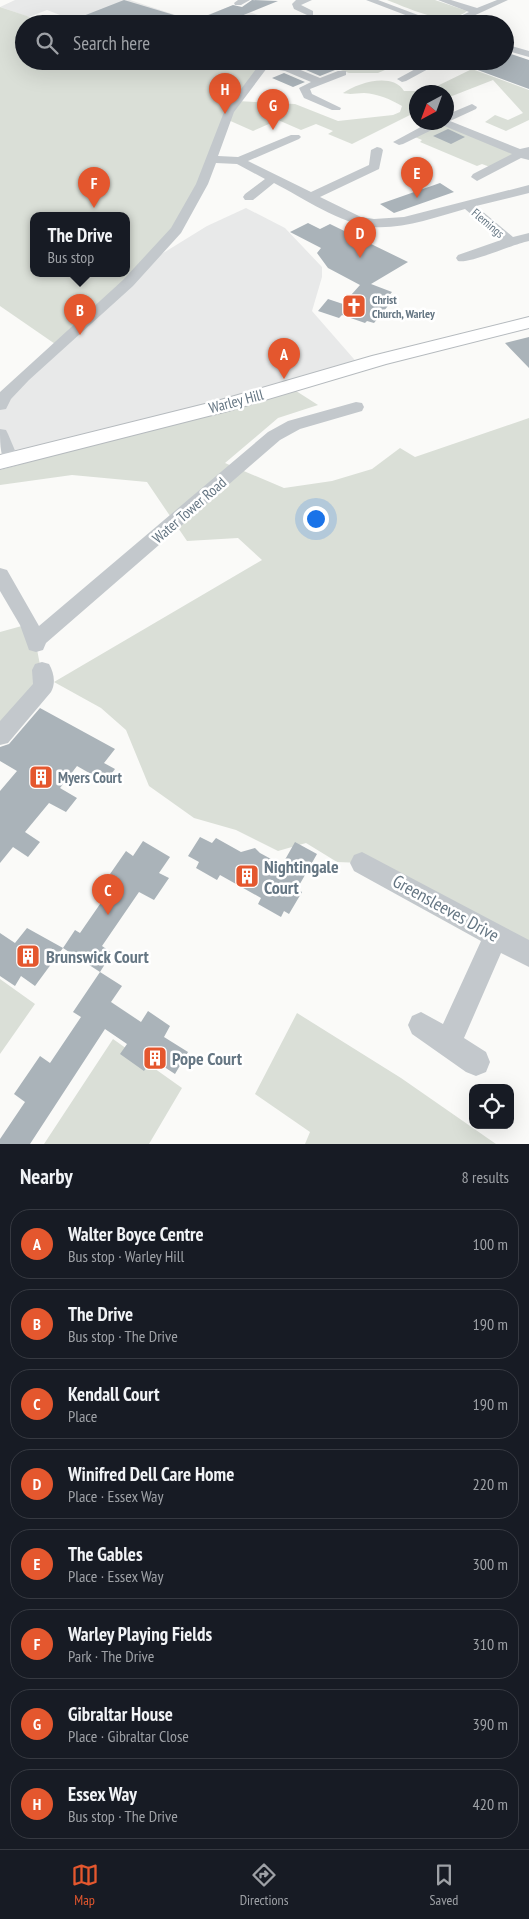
<!DOCTYPE html>
<html lang="en">
<head>
<meta charset="utf-8">
<style>
	:root { --surface:#171b24; --page:#20242c; --text:#f1f3f6; --muted:#9ea1a6; --line:#363941; --accent:#e4572e }
	body { margin:0; font-family:"PT Sans Narrow",sans-serif; background:var(--page); color:var(--text) }
	.controls { position:absolute; right:15px; bottom:15px; display:grid; overflow:hidden; border-radius:10px; box-shadow:0 5px 20px #0002 }
	.controls button { width:45px; height:45px; display:grid; place-items:center; padding:0; border:0; border-bottom:1px solid var(--line); background:var(--surface); color:var(--text); font:25px sans-serif }
	.compass { position:absolute; left:409px; top:85px; width:45px; height:45px; border-radius:50%; background:var(--surface); box-shadow:0 5px 20px #0002; rotate:221deg }
	.you { position:absolute; left:315px; top:518px; width:18px; height:18px; margin:-12px; border:4px solid #fff; border-radius:50%; background:#1a73e8; box-shadow:0 0 0 8px #1a73e833 }
	.badge { display:grid; place-items:center; width:32px; height:32px; border-radius:50%; background:var(--accent); color:#fff; font-size:16px; font-weight:700 }
	.pin { position:absolute; translate:-50% -41px; filter:drop-shadow(0 1px 2px #0008) }
	.pin::after { content:''; position:absolute; top:26px; width:18px; height:15px; background:inherit; clip-path:polygon(0 0,100% 0,50% 100%) }
	.popup { position:absolute; left:30px; top:212px; width:100px; height:65px; box-sizing:border-box; display:grid; place-content:center; border-radius:10px; background:var(--surface); filter:drop-shadow(0 1px 4px #0005); font-size:16px; white-space:nowrap; color:var(--muted) }
	.popup b { font-size:19px; color:var(--text) }
	.popup::after { content:''; position:absolute; left:50%; top:100%; margin-left:-10px; border:10px solid transparent; border-top-color:var(--surface) }
	.list { margin:0; padding:0; list-style:none }
	h2 { display:flex; justify-content:space-between; align-items:center; height:65px; margin:0; padding:0 20px; font-size:21px }
	h2 small { font-size:16px; font-weight:400; color:var(--muted) }
	.list li { display:grid; grid-template-columns:32px 1fr auto; gap:15px; align-items:center; box-sizing:border-box; height:70px; margin:0 10px 10px; padding:0 10px; border:1px solid var(--line); border-radius:20px }
	.list b { display:block; font-size:19px; white-space:nowrap }
	.list p { margin:0; font-size:16px; white-space:nowrap; color:var(--muted) }
	.list em { font-size:16px; font-style:normal; color:var(--muted) }
	.icon { flex:none; width:28px; height:28px; fill:none; stroke:currentColor; stroke-width:2; stroke-linecap:round; stroke-linejoin:round }
	.map { position:relative; flex:none; width:529px; height:1144px; overflow:hidden }
	.search { position:absolute; background:var(--surface); box-shadow:0 5px 20px #0002; left:15px; right:15px; top:15px; height:55px; display:flex; align-items:center; gap:12px; box-sizing:border-box; padding:0 18px; border-radius:28px; color:var(--muted); font-size:19px }
	.sheet { height:705px; background:var(--surface) }
	nav { display:flex; justify-content:space-around; align-items:center; box-sizing:border-box; height:70px; border-top:1px solid var(--line); background:var(--surface); font-size:14px; color:var(--muted) }
	nav a { display:grid; justify-items:center; gap:2px }
	nav .on { color:var(--accent) }
	.map>svg:first-child { display:block }
</style>
</head>
<body>
<div class="map">
<svg width="529" height="1144" viewBox="0 0 529 1144">
	<rect width="100%" height="100%" fill="#fafaf8"/>
	<!-- built -->
	<path fill="#e8e9e9" d="M15,0H130L203,24H83L47,10L29,17L0,7Z
		M231,6L285,24H221L202,17Z
		M246,208L285,228L322,267V277L312,311L360,366L11,460L0,434V405L147,263L207,226Z"/>
	<!-- green -->
	<path fill="#dadfd7" fill-rule="evenodd" d="M387,0H435L467,11C446,28 409,8 387,0Z
		M0,7L27,16L43,24H24V61H262L237,101L295,104L338,121L393,115L400,112L402,106C390,99 378,94 364,93C356,93 351,95 343,93C358,83 392,72 404,91H427L472,69L529,90V120L506,131L485,122L495,115L508,120L523,113L493,80L447,98L446,92H416V112L352,144L328,134L333,131L316,124L301,130L278,120L253,131L226,119L176,230L58,346L0,306ZM34,216H126V274H34Z
		M313,61H406L378,73H349Z
		M441,123L515,154L490,167L482,164L477,166L420,142L422,140L415,137Z
		M293,389L318,405L278,418L225,463L284,488L332,481L372,469L400,448L415,457L529,418V954L362,863L337,862L306,843L278,851L236,830L194,818L149,786L126,730L101,708L54,682L262,560L238,538L187,541L147,482L72,475L0,485V470Z
		M29,624L36,644L44,686L0,736V632Z
		M0,979L35,1004L0,1054Z
		M297,1013L401,1078L496,1144H305L310,1132L255,1094Z
		M113,1039L182,1088L149,1144H44Z"/>
	<!-- building -->
	<path fill="#aab3b9" d="M124,0L194,21L233,5L242,7L252,0L278,1L236,18L238,24H94L78,18Z
		M505,52L529,60V89L475,69L493,61H505Z
		M313,62L335,70L320,76L299,67Z
		M284,73L305,82L293,87L272,78Z
		M448,129L465,137L451,144L433,136Z
		M440,183L454,192L394,213L380,204Z
		M308,223L320,229L330,224L408,262L371,284L392,292L386,299L392,301L374,323L367,321L365,323L342,315L339,318L318,311L328,299L343,304L360,285L328,268L317,253L321,248L290,232Z
		M529,337V368L505,343Z
		M40,708L115,749L104,763L115,769L105,782L77,766L60,788L77,798L66,812L49,803L25,832L40,842L28,857L13,847L0,863V791L17,771L0,761V747L9,744Z
		M200,837L212,843L216,838L241,852L255,848L260,853L282,865L295,842L317,854L297,889L302,892L289,914L284,911L281,917L258,904L261,898L220,875L217,880L196,868L199,862L188,856Z
		M143,841L170,857L159,873L169,878L154,900L139,892L102,946L112,953L100,972L63,948L75,930L80,933L118,878L110,874L126,851L133,856Z
		M27,928L63,948L35,986L21,976L15,986L0,976V933L15,943Z
		M100,972L122,986L111,1002L141,1022L148,1011L170,1026L164,1037L188,1052L175,1074L152,1059L144,1071L120,1054L127,1044L105,1029L30,1144H0V1139L25,1102L14,1094L40,1056L50,1063L81,1017L73,1012Z"/>
	<g fill="none" stroke-linecap="round" stroke-linejoin="round">
		<!-- major casing -->
		<g stroke="#b5babe" stroke-width="2">
			<path id="major" d="M529,317V328L386,364L228,411L0,469V455L217,401L372,356Z"/>
		</g>
		<!-- minor -->
		<path fill="#c3c8cc" fill-rule="evenodd" d="M238,0H250L241,5H235L234,3Z
			M296,0H312L301,5L313,11V15H307L294,9L292,4Z
			M366,0H378L442,24H429Z
			M438,0H451L477,8L497,0H508L456,24H444L469,12Z
			M505,44L529,51V57L505,50Z
			M262,61H272L271,63L291,66L320,78L338,71H346V75L310,89L312,94L341,108L340,110H332L304,98L299,88L311,82L285,71L267,68L234,112L218,156L238,157L291,135H299L301,137L299,139L248,161L311,192L369,165L371,150L377,147L381,148L383,150L379,169L320,197L361,217L374,219L404,217L529,185V193L476,206L513,237L529,233V241C513,244 470,264 458,261L456,258L458,255L501,240L465,209C436,217 404,229 373,227C341,224 303,198 274,183L253,200H245L243,197L245,194L265,179L237,164L216,163L208,184L181,233L133,286L29,380L11,399L6,409L0,410V392L123,280L171,228L196,184L224,112Z
			M430,61H443L406,81L402,82L397,79Z
			M472,104L477,107L476,109L450,121L520,149L529,147V160L521,158L477,181L471,177L473,174L512,154L442,125L403,144L399,145L393,142L430,122H446V115Z
			M356,402L362,403L364,407L362,411L300,429L280,440L46,643L43,650L36,652L29,650L20,625L0,591V568L7,570L39,626L268,432L288,421Z
			M0,429L6,430L8,434L19,460L17,464L11,466L5,464C0,453 0,441 0,429Z
			M42,662L49,664C54,673 56,683 51,692L8,743L0,745V721L33,684L32,670L35,664Z
			M362,852L529,940V967L501,953L464,1038L486,1052L490,1062L486,1072L476,1076L466,1072L412,1034L408,1025L412,1016L421,1012L443,1024L481,941L354,871L350,863L354,855Z"/>
		<!-- major -->
		<use href="#major" fill="#fff" fill-rule="evenodd"/>
	</g>
	<!-- icons -->
	<defs>
		<g id="church-square" transform="scale(1.25)"><rect x="-9" y="-9" width="18" height="18" rx="4" fill="#e4572e" stroke="#fff"/><path d="M-1.2-6h2.4v3.5h3.3v2.4h-3.3V6h-2.4V-.1h-3.3v-2.4h3.3Z" fill="#fff"/></g>
		<g id="building-square" transform="scale(1.25)"><rect x="-9" y="-9" width="18" height="18" rx="4" fill="#e4572e" stroke="#fff"/><path d="M-4-6H4V6H1V3H-1V6H-4ZM-2.5-4.3h1.7v1.8h-1.7ZM.8-4.3h1.7v1.8H.8ZM-2.5-1h1.7V.8h-1.7ZM.8-1h1.7V.8H.8Z" fill="#fff"/></g>
	</defs>
	<g fill-rule="evenodd">
		<use href="#church-square" x="354" y="306"/>
		<use href="#building-square" x="41" y="777"/>
		<use href="#building-square" x="247" y="876"/>
		<use href="#building-square" x="28" y="956"/>
		<use href="#building-square" x="155" y="1058"/>
	</g>
	<g text-anchor="middle" dominant-baseline="central" stroke-width="5" stroke-linejoin="round" paint-order="stroke">
		<!-- far-street labels -->
		<g font-size="12" fill="#657683" stroke="#fff">
			<text transform="translate(488 223) rotate(40)">Flemings</text>
		</g>
		<!-- far-poi labels -->
		<g font-size="12" font-weight="bold" fill="#657683" stroke="#fff" text-anchor="start">
			<text x="372" y="299">Christ<tspan x="372" dy="14">Church, Warley</tspan></text>
		</g>
		<!-- street labels -->
		<g font-size="15" fill="#657683" stroke="#fff">
			<text transform="translate(236 401) rotate(-15)">Warley Hill</text>
			<text transform="translate(189 510) rotate(-41)">Water Tower Road</text>
		</g>
		<!-- poi labels -->
		<g font-size="15" font-weight="bold" fill="#657683" stroke="#fff" text-anchor="start">
			<text x="58" y="777">Myers Court</text>
		</g>
		<!-- near-poi labels -->
		<g font-size="18" font-weight="bold" fill="#657683" stroke="#fff" text-anchor="start">
			<text x="264" y="866">Nightingale<tspan x="264" dy="21">Court</tspan></text>
			<text x="46" y="956">Brunswick Court</text>
			<text x="172" y="1058">Pope Court</text>
		</g>
		<!-- near-street labels -->
		<g font-size="18" fill="#657683" stroke="#fff">
			<text transform="translate(446 908) rotate(29)">Greensleeves Drive</text>
		</g>
	</g>
</svg>
<div class="controls">
<button><svg class="icon" aria-label="locate" viewBox="0 0 24 24"><circle cx="12" cy="12" r="6"/><path d="M12 2v4M12 18v4M2 12h4M18 12h4"/></svg></button>
</div>
<svg class="compass" viewBox="-18 -18 36 36"><path d="M0-13l5 13h-10z" fill="#e53935"/><path d="M0 13l5-13h-10z" fill="#9ea1a6"/></svg>
<div class="you"></div>
<div class="pin badge" style="left:284px;top:379px">A</div>
<div class="pin badge" style="left:80px;top:335px">B</div>
<div class="popup"><b>The Drive</b>Bus stop</div>
<div class="pin badge" style="left:108px;top:915px">C</div>
<div class="pin badge" style="left:360px;top:258px">D</div>
<div class="pin badge" style="left:417px;top:198px">E</div>
<div class="pin badge" style="left:94px;top:208px">F</div>
<div class="pin badge" style="left:273px;top:130px">G</div>
<div class="pin badge" style="left:225px;top:114px">H</div>
<div class="search"><svg class="icon" aria-label="search" viewBox="0 0 24 24"><circle cx="10" cy="10" r="6"/><path d="M15 15l6 6"/></svg>Search here</div>
</div>
<section class="sheet">
<h2>Nearby<small>8 results</small></h2>
<ul class="list">
<li><span class="badge">A</span><div><b>Walter Boyce Centre</b><p>Bus stop · Warley Hill</p></div><em>100 m</em></li>
<li><span class="badge">B</span><div><b>The Drive</b><p>Bus stop · The Drive</p></div><em>190 m</em></li>
<li><span class="badge">C</span><div><b>Kendall Court</b><p>Place</p></div><em>190 m</em></li>
<li><span class="badge">D</span><div><b>Winifred Dell Care Home</b><p>Place · Essex Way</p></div><em>220 m</em></li>
<li><span class="badge">E</span><div><b>The Gables</b><p>Place · Essex Way</p></div><em>300 m</em></li>
<li><span class="badge">F</span><div><b>Warley Playing Fields</b><p>Park · The Drive</p></div><em>310 m</em></li>
<li><span class="badge">G</span><div><b>Gibraltar House</b><p>Place · Gibraltar Close</p></div><em>390 m</em></li>
<li><span class="badge">H</span><div><b>Essex Way</b><p>Bus stop · The Drive</p></div><em>420 m</em></li>
</ul>
</section>
<nav>
<a class="on"><svg class="icon" aria-label="map" viewBox="0 0 24 24"><path d="M3 6l6-2 6 2 6-2v14l-6 2-6-2-6 2zM9 4v14M15 6v14"/></svg>Map</a>
<a><svg class="icon" aria-label="directions" viewBox="0 0 24 24"><path d="M12 3l9 9-9 9-9-9zM9 14v-3h6M13 9l2 2-2 2"/></svg>Directions</a>
<a><svg class="icon" aria-label="saved" viewBox="0 0 24 24"><path d="M7 4h10v16l-5-4-5 4z"/></svg>Saved</a>
</nav>
</body>
</html>
